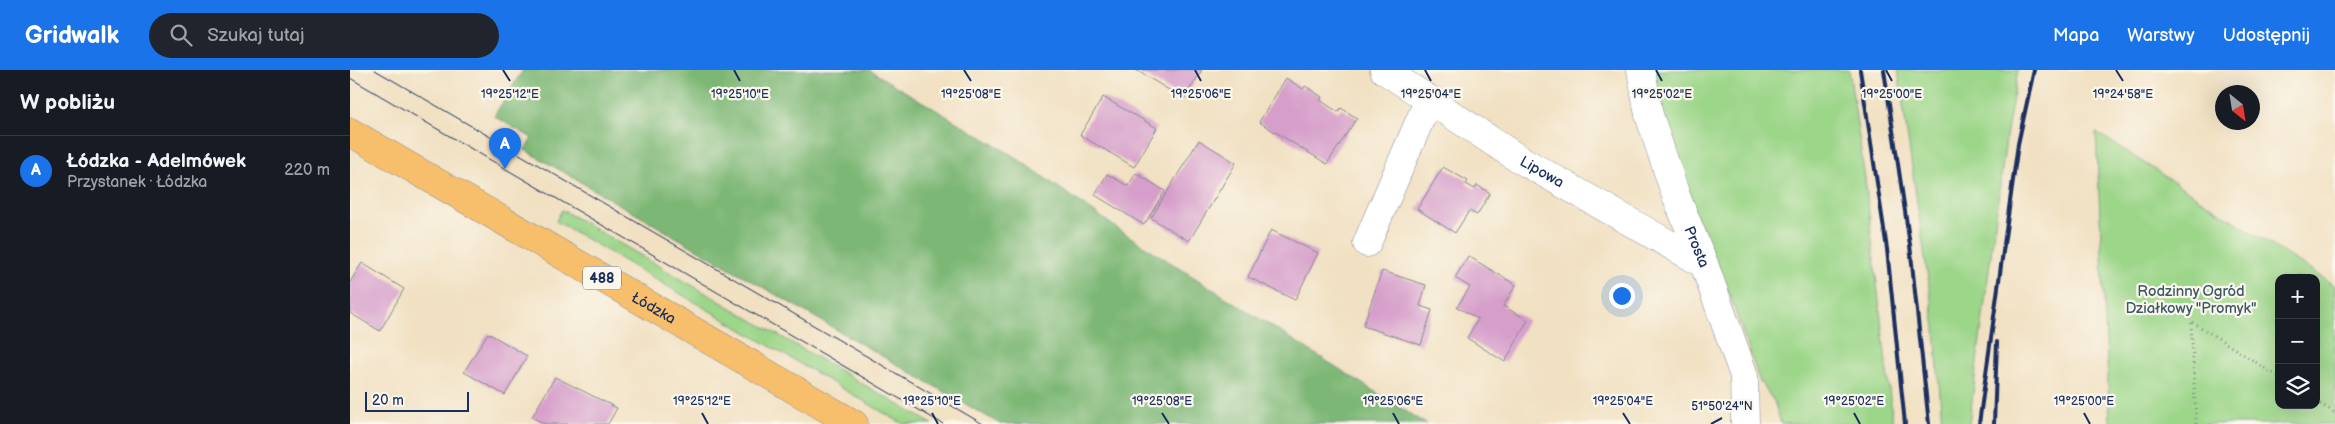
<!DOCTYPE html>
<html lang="pl">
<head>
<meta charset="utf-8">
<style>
	:root { --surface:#171b24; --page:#20242c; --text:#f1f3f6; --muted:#9ea1a6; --line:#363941; --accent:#1a73e8 }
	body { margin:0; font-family:"Balsamiq Sans",sans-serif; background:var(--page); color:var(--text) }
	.controls { position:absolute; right:15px; bottom:15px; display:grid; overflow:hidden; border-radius:10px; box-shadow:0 5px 20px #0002 }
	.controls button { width:45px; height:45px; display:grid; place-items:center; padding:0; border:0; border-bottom:1px solid var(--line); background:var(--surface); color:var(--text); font:25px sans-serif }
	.compass { position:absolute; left:1865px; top:15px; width:45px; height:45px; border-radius:50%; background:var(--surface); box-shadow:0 5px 20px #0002; rotate:150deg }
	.scale { position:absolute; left:15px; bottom:12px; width:104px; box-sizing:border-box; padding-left:5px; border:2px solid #1b2f5e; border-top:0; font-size:14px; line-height:18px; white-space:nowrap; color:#1b2f5e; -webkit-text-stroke:4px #fbf7ec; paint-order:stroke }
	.you { position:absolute; left:1271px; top:225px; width:18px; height:18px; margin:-12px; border:4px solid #fff; border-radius:50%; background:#1a73e8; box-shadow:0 0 0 8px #1a73e833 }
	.badge { display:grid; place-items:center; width:32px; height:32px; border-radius:50%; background:var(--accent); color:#fff; font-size:16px; font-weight:700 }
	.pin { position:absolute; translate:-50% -41px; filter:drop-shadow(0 1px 2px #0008) }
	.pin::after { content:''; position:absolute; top:26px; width:18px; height:15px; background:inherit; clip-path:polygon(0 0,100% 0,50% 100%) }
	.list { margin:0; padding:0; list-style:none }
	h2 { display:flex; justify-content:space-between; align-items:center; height:65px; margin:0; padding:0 20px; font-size:21px }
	h2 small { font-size:16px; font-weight:400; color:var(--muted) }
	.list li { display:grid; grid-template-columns:32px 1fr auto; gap:15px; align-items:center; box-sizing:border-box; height:70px; padding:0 20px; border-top:1px solid var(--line) }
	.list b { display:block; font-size:19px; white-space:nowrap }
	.list p { margin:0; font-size:16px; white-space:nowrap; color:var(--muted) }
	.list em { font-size:16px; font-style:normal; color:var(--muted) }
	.icon { flex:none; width:28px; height:28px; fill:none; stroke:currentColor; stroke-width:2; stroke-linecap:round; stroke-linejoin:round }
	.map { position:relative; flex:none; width:1985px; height:354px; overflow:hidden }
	header { display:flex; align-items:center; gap:30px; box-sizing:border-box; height:70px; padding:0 25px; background:var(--accent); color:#fff }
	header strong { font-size:24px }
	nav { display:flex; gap:28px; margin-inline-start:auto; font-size:18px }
	.search { width:350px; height:45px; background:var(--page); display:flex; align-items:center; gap:12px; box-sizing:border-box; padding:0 18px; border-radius:28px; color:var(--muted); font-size:19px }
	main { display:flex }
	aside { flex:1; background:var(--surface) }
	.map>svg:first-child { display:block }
</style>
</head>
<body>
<header>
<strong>Gridwalk</strong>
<div class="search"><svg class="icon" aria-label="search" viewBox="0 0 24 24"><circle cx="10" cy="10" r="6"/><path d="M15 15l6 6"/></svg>Szukaj tutaj</div>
<nav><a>Mapa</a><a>Warstwy</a><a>Udostępnij</a></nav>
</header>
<main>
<aside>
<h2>W pobliżu<small></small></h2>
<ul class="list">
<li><span class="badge">A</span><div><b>Łódzka - Adelmówek</b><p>Przystanek · Łódzka</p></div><em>220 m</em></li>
</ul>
</aside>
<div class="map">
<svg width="1985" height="354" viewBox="0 0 1985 354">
	<rect width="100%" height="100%" fill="#fbf7ec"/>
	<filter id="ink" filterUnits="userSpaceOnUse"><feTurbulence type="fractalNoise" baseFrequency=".02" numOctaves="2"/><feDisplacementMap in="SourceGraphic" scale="10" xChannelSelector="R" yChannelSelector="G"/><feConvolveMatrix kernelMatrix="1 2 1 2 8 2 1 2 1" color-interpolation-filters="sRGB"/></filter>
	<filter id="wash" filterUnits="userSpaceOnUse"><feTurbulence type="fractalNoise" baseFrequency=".0096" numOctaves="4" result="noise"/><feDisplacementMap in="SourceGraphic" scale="20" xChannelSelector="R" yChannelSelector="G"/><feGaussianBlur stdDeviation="1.12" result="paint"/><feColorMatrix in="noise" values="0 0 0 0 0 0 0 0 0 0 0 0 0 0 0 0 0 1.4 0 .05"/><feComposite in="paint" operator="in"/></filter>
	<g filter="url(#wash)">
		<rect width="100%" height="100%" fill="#f1e0c1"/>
		<!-- green -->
		<path fill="#9cd689" stroke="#5c8274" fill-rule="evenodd" d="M1301,0H1499L1515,109L1543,354H1431L1424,331L1410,312L1380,226L1337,123L1306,37Z
			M1548,0H1668L1657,61L1619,354H1592L1585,258Z
			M1746,62L1985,216V354H1760ZM1929,208H1966V335H1929Z
			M212,140L582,354H553L206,151Z"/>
		<!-- forest -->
		<path fill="#7db775" stroke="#4c736a" d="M173,0H519L662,85L771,161L1076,354H650L175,80L182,68L144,46Z"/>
		<g id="blocks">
			<!-- building -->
			<path fill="#d69eca" d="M786,0H852L834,29Z
				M936,8L953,19L955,16L969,25L972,27L970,30L988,42L991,38L1007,48L977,94L909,52Z
				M753,27L807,58L784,97L730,65Z
				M849,70L886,93L839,171L801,148Z
				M1093,97L1118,111L1116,114L1125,119L1127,115L1140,123L1127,145L1119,141L1105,163L1067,139Z
				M786,103L815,121L794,155L745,125L757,104L778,116Z
				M921,160L968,183L945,230L898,207Z
				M1118,186L1166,215L1153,236L1178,250L1155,292L1117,268L1128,249L1107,237L1120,217L1105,208Z
				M12,193L54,219L30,261L0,243V212Z
				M1032,201L1076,215L1070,236L1082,240L1071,275L1013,256Z
				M138,263L177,286L155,325L114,302Z
				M205,307L267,338L258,354H195L182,347Z"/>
		</g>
	</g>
	<g filter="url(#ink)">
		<use href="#blocks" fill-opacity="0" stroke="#868890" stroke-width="1"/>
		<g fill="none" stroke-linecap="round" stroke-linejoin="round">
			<!-- minor casing -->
			<g stroke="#868890" stroke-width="29">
				<g id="minor">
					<path id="s1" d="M1034,0L1166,87L1354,194"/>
					<path id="s2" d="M1291,0L1299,45L1326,126L1354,194L1394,306L1395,354"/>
					<path d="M1017,173L1079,29"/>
				</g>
			</g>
			<!-- major casing -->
			<g stroke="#868890" stroke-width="29">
				<g id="major">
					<path id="s3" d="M0,62L504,354"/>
				</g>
			</g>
			<!-- path -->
			<path stroke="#868890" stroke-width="3" stroke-dasharray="1 4" stroke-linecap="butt" d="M1966,331L1985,343
				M1846,354L1841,251L1929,307"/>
			<!-- minor -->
			<use href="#minor" stroke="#fff" stroke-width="28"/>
			<!-- major -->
			<use href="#major" stroke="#f7bf6c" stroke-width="28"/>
			<!-- tram -->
			<path stroke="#1b2f5e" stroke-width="1" d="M25,0L633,354
				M0,8L593,354"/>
			<!-- rail -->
			<path stroke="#1b2f5e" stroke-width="4" d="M1510,0L1537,179L1555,354
				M1534,0L1560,175L1579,354
				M1629,354L1668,74L1684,0
				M1644,354L1647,272"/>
		</g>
	</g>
	<!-- ticks -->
	<path fill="none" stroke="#1b2f5e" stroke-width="2" d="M153,0L160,11M384,0L390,11M614,0L621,11M845,0L851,11M1075,0L1081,11M1306,0L1312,11M1536,0L1542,11M1766,0L1773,11M352,343L358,354M582,343L588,354M812,343L819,354M1043,343L1049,354M1273,343L1280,354M1504,343L1510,354M1734,343L1740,354M1361,354L1372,348"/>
	<g text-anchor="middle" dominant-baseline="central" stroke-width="4.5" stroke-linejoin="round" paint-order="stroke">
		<!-- shield labels -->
		<rect fill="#fbf7ec" stroke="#5e6b89" stroke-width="1" x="233" y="196.5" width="38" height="23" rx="4"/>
		<g font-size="14" font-weight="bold" fill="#1b2f5e">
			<text x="252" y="208">488</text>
		</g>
		<!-- street labels -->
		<g font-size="15" fill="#1b2f5e" stroke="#fbf7ec">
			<text stroke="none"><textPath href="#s1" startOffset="188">Lipowa</textPath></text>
			<text stroke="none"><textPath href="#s2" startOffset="186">Prosta</textPath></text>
			<text stroke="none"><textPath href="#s3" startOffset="351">Łódzka</textPath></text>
		</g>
		<!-- park labels -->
		<g font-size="15" fill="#3b5969" stroke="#fbf7ec">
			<text x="1841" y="221">Rodzinny Ogród<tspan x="1841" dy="17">Działkowy "Promyk"</tspan></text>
		</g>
	</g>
	<g font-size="12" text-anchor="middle" fill="#1b2f5e" stroke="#fbf7ec" stroke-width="4.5" stroke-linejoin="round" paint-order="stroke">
		<text x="160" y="28">19°25'12"E</text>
		<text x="390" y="28">19°25'10"E</text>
		<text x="621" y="28">19°25'08"E</text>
		<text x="851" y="28">19°25'06"E</text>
		<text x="1081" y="28">19°25'04"E</text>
		<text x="1312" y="28">19°25'02"E</text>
		<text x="1542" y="28">19°25'00"E</text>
		<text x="1773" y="28">19°24'58"E</text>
		<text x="352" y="335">19°25'12"E</text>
		<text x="582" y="335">19°25'10"E</text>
		<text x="812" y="335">19°25'08"E</text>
		<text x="1043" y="335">19°25'06"E</text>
		<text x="1273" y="335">19°25'04"E</text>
		<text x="1504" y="335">19°25'02"E</text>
		<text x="1734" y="335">19°25'00"E</text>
		<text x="1372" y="340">51°50'24"N</text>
	</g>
</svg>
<div class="controls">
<button>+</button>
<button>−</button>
<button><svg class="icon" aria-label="layers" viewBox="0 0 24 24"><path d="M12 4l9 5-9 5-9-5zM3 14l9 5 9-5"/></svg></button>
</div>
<svg class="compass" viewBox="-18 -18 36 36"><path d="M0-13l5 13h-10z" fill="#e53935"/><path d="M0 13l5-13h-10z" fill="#9ea1a6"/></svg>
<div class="scale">20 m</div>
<div class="you"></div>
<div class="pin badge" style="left:155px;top:99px">A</div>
</div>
</main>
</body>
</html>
